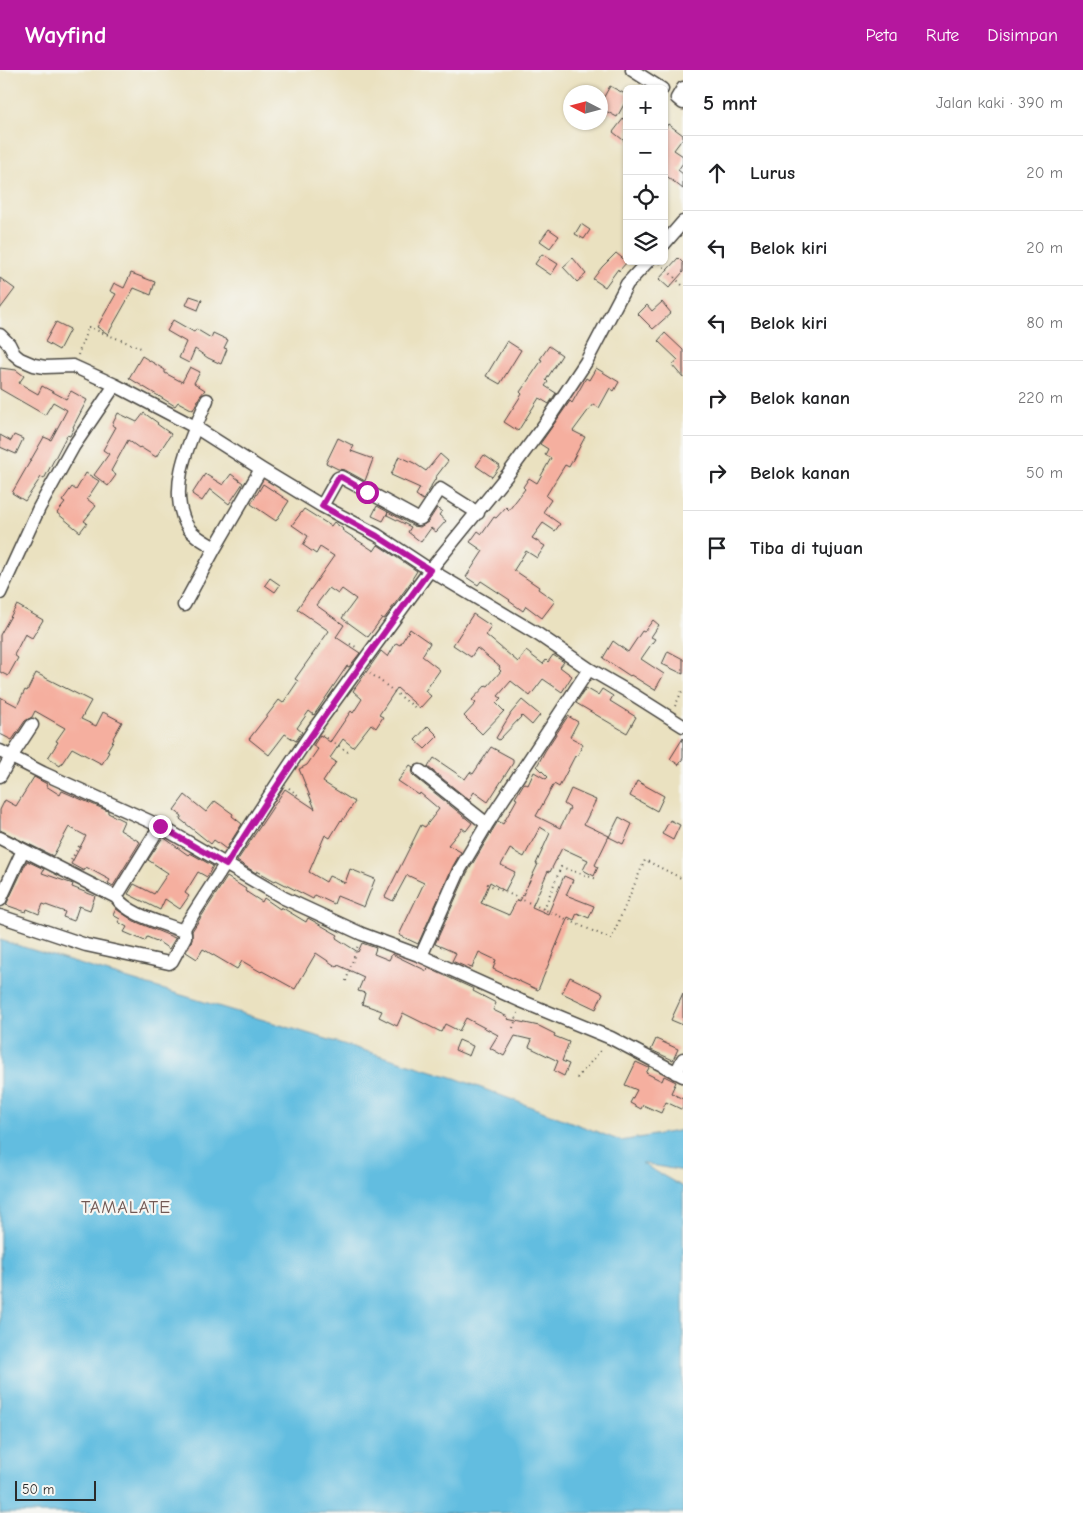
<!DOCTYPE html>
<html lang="id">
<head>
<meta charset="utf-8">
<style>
	:root { --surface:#fff; --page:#f2f2f2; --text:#202124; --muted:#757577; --line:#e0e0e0; --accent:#b5179e }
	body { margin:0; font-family:"Comic Neue",sans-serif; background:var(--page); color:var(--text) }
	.controls { position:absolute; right:15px; top:15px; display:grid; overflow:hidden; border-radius:8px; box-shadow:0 1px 4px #0004 }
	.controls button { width:45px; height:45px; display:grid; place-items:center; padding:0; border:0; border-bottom:1px solid var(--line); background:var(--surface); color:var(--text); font:25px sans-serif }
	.compass { position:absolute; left:563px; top:15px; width:45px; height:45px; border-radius:50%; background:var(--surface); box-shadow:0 1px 4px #0004; rotate:276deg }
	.scale { position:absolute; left:15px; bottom:12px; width:81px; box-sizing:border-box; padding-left:5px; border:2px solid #2b2b2b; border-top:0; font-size:14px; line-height:18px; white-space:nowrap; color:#2b2b2b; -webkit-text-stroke:4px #f6f6f2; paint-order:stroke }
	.stop { position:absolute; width:15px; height:15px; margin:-11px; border:4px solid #b5179e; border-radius:50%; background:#fff }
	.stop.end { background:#b5179e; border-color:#fff; box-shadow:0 1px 5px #0008 }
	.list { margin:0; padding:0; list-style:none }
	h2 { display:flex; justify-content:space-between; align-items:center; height:65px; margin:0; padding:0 20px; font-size:21px }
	h2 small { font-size:16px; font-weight:400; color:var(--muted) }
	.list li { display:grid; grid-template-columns:32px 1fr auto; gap:15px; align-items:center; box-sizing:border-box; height:75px; padding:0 20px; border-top:1px solid var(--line) }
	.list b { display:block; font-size:19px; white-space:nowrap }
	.list em { font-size:16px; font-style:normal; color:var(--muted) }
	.icon { flex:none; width:28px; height:28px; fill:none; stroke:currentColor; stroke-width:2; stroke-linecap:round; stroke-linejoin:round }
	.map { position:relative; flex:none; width:683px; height:1443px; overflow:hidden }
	header { display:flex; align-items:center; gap:30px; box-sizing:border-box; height:70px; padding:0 25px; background:var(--accent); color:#fff }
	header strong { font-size:24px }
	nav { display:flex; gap:28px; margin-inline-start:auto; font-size:18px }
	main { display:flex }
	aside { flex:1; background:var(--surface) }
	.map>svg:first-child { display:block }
</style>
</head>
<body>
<header>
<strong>Wayfind</strong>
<nav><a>Peta</a><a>Rute</a><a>Disimpan</a></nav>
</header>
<main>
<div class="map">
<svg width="683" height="1443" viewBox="0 0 683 1443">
	<rect width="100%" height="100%" fill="#f6f6f2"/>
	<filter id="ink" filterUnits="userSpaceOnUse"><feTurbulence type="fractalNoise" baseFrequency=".02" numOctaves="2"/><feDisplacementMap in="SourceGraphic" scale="10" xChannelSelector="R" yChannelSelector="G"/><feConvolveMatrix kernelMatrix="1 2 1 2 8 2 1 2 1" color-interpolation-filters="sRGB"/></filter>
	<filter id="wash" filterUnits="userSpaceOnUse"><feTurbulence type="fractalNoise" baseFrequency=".0096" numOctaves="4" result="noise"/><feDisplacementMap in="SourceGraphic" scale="20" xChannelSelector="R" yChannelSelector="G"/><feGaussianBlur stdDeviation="1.12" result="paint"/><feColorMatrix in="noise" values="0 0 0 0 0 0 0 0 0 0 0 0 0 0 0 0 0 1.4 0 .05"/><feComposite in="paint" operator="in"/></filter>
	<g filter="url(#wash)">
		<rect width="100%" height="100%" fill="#eae1c0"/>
		<!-- water -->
		<path fill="#62bde0" stroke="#467486" d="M0,870L455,1008L621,1071L683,1060V1101L641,1093L683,1117V1443H0Z"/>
		<g id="blocks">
			<!-- building -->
			<path fill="#f5af9f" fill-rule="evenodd" d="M610,16L627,25V29L617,47L600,38V34Z
				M627,44V73L613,62Z
				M668,54L683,65V68L674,80L683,86V93L678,100L683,104V119L664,104V60Z
				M581,154L590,160L584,169L575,164Z
				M549,159L559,166L550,178L540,171Z
				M616,183L627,192L619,201L618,199L605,217L593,209L602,197Z
				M542,184L558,194L551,205L535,194Z
				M573,188L586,204L577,212L563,197Z
				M678,188L683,193V202L669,218L659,209Z
				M131,203L155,212L151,225L134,218L108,264L97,257L116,224L110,221L114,213L124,218Z
				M0,208L15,219L0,239Z
				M190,226L202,230L198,240L186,235Z
				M662,232L671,243L653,259L638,244L647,235L652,241Z
				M173,250L194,262L196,259L211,268L213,263L228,270L224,278L227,279L221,294L208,288L195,279L189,293L179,288L186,272L167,261Z
				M56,252L70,259L59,280L45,272Z
				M665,263L683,280V308L672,295L678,290L658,271Z
				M507,271L521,280L500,314L486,306Z
				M549,276L562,285L546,310L548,312L545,316L556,323L549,334L539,328L518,361L504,352L522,324L520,322L542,290L540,289Z
				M142,286L165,300V303L182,312L190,297L200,302L194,313L205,320L200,326L193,340L178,332L175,336L129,308Z
				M0,298L16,300L24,306L19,313L38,324L42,316L66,329L71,321L87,330L73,357L74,358L70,366L67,365L44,409L41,407L25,431L12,423L44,367L51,370L67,340L53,332L45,345L0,319Z
				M596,298L619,312L614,321L610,318L599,338L593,334L573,361L585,367L569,397L565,395L546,426L551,430L543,442L560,454L555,461L543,453L532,468L545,476L537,488L526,481L514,500L539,517L538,519L555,531L542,548L526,536L523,541L509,531L510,530L481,511L478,515L466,507L483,481L470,472L478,461L482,464L494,447L496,448L506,437L509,440L525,419L523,417L529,408L537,413L551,388L545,385L548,379L540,374L570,331L572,333L586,308L589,310Z
				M118,343L137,352L144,343L158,353L157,354L171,364L156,387L140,377L139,378L128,370L111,401L116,405L108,416L94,405L109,384L103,380L116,357L112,355Z
				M0,365L11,371L14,365L23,369L16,384L0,377Z
				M338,368L354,376L351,381L373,389L365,411L345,400L338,399L326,393Z
				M440,384L448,391L435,408H436L431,416H432L423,430L416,425L420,418L391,405L399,386L414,393L426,401Z
				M484,385L500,396L492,407L476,396Z
				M86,403L99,411L87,429L96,436L84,451L87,453L80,462L57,443L65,433L62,431L72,417L76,420Z
				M205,404L223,415L231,404L243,413L229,434L210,419L202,431L192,424Z
				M263,414L289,431L276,451L251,434Z
				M377,436L388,442L383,451L372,446Z
				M437,438L442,441L439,445L446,451L436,462L431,458L421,472L408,462L411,457L387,445L388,442L414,456L420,457L428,452Z
				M304,439L331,456L334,452L343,459L342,460L374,481L378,475L417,501L412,509H413L384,549L382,548L368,567L342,548L356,529L342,519L338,524L329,518L316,535L344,555L336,567L360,583L349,597L347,596L314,645L309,641L297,658L302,662L296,671L285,664L269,685L249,669L279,630L283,633L298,611L295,609L329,561L297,539L334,486L320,477L316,484L303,475L308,466L292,455Z
				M270,508L280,515L275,522L265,515Z
				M17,535L43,550L32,568L25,564L14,585L18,588L8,606L0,602V565Z
				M473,544L491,556L486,565L518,592L526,581L543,594L546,590L548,592L553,585L564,592L560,597L572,606L562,622L543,609L530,626L511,611L498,626L501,628L496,633L504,641L482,664L464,646L476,633L472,630L486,615L488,616L501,601L499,599L500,597L477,578L471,587L453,575Z
				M653,550L659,555L651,567L655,569L641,589L664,604L655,620L631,605L630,606L603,588L613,571L628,582L642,561L644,562Z
				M410,559L430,573L422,586L440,600L425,621L431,626L420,638L397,618L379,645L383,647L376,658L371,654L353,677L343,669L330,688L336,692L323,712L355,732L342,751L341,750L330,768L325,765L309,802L326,812L329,806L345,813L350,799L375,809L364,837L337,826L334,834L315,825L313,829L276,810L275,811L257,801L256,803L237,791L285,719L315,739L299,699L307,695L318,679L313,676L320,665L330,672L351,641L353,643L362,629L353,621L381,581L388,587L396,573L400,575Z
				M668,581L683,589V604L662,594Z
				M36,603L91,631L81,649L96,656L103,642L122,652L113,668L114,669L107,681L109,682L102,694L72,678L60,696L48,688L58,672L56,671L65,658L35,641L32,647L25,651L12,670L0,664V627L17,636L25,620L27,621Z
				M586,618L598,625L602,619L613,626L610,631L636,647L627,663L576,633Z
				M522,630L540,645L532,655L522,646L499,670L496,668L511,643Z
				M568,646L578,652L570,667L583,674L577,687L575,686L559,717L554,714L536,746L560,758L570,738L564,734L571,719L596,730L584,754L609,766L595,795L598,797L594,806L583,800L588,790L562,778L550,802L548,801L532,837L548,844L564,806L573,810L566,825L594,836L589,848L577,843L574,850L568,847L538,920L493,899L496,890L479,882L472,898L466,896V897L452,891L456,883L435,874L467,803L498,751L503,754L517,729L515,728L524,713L528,715L534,702L546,709L548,707L537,696L545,681ZM540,757L550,763L536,794H538L520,831L517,830L509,845L481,833L490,812L505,821L515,802L501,795L510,779L524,787Z
				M428,656L438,666L425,679L415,670Z
				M683,668V688L679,695L670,689Z
				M491,677L513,689V693L488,732L474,722L469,730L428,697L434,688L465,709L470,702L473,704Z
				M410,695L413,697L412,704L415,707L472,753L466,761L462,758L448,775L461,782L453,796L418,874L399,865L424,813L407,805L393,831L385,827L421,755L425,757L439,739L420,723L419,725L398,711Z
				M34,707L47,714L46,716L60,725L62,721L108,741V743L124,751L120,760L140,772L113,816L108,813L110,810L86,797L84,801L71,794L86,766L69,757L53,786L0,760V740L5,730L16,736Z
				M637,711L664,726L657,741L630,726Z
				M185,725L206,742L215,731L233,744L232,746L242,754L226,779L214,770L211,774L180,749L182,746L174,740Z
				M619,747L632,754L623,774L609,767Z
				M670,750L680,755L673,770L662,764Z
				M163,767L188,785L190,783L213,796L207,807L198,802L185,823L189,826L180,839L165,829L160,840L128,824L134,814L154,824L168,803L148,790Z
				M27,791L44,799L42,803L73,814L72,817L95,826L90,840L79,836L74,851L63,847L65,842L43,834L39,844L27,839L26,842L6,835Z
				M227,807L246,819L245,821L262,832L264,828L280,839L281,837L306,852L308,848L338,865L336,868L358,882L362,873L376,878L374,884L389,890L392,884L427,901L428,898L474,919L473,921L496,933L493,940L508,947L507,949L539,956L555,964L554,966L569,972L562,991L569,994L564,1006L554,1001L558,991L529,977L532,970L515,966L504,986L490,978L498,965L466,948L459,961L445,954L441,962L403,943L397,956L379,947L382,941L362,934L365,923L358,921L364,907L338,895L337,897L316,883L295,919L262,901L261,902L242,891L237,899L203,879L197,889L186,882L192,870V861Z
				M116,839L134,851L175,868L176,867L169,879L159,872L147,867L145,871L124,862L127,857L118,852L120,849L113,845Z
				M570,907L603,923L596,939L562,923Z
				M683,924V955L671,950Z
				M656,969L678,979L673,990L651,980Z
				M459,970L473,976L469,986L455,980Z
				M636,992L649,998L646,1003L662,1011L664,1006L676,1012L671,1023L683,1029V1040L666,1032L661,1043L643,1035L641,1039L630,1033L637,1020L625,1015Z"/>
		</g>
	</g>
	<g filter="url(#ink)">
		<use href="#blocks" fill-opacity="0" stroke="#484641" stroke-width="1"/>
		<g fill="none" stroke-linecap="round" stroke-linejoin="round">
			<!-- minor casing -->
			<g stroke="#484641" stroke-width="15">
				<path id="minor" d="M632,0L662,19
					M683,18L677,28L683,33
					M664,174L683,152
					M0,265L9,274L14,284L20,289L34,295L45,297L73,296L115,315L195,357L261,399L322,436L377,465L430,500L539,565L589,599L634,625L683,656
					M322,436L336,411L338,408L341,407L418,449L421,448L440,419L478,443
					M215,478L261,399
					M0,523L39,438L73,377L115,315
					M184,535L215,478C207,473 195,467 189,459C164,421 191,368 207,330
					M0,681L43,703L160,756L284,828L362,864L421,886L521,931L611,968L683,1006
					M420,701L487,754
					M0,706L11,687L32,655
					M0,768L116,827C128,845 163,853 183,861
					M116,827L160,756
					M0,830L23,780
					M0,846L86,875L169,893L172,891L185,867V863L183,861L186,855L279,711L314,659L430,500L508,404L547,351L586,292L627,214L648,191
					M421,886L460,799L487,754L589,599
					M676,1003L683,989"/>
			</g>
			<!-- path -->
			<path stroke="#484641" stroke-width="2" stroke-dasharray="1 4" stroke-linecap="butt" d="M660,193L683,216
				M78,285L88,257L141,278
				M350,574L358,578
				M370,603L417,639
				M675,636L683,619
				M322,665L348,682
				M289,718L300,727
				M71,790L79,776
				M487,814L611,869L645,790L683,809
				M544,839L561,797L597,809
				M346,911L358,875
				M513,958L518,943
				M577,1008L603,978"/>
			<!-- minor -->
			<use href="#minor" stroke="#fff" stroke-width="12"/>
		</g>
	</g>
	<g fill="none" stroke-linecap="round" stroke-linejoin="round" filter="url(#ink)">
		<!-- route -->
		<path stroke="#b5179e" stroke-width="6" d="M160,756L226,795C289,693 359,597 430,500L377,466L322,436L338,408L341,407L367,422"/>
	</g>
	<g text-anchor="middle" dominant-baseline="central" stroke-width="4.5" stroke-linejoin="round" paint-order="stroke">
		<!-- quarter labels -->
		<g font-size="18" letter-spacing="1" fill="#725954" stroke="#f6f6f2">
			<text x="126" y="1137">TAMALATE</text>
		</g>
	</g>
</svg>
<div class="controls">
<button>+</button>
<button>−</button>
<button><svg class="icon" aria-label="locate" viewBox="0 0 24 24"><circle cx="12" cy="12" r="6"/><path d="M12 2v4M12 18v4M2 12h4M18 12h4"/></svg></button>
<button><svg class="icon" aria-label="layers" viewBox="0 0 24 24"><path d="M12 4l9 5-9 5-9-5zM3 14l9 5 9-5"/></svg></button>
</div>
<svg class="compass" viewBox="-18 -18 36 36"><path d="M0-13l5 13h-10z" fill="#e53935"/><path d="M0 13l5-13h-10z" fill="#757577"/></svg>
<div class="scale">50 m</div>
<div class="stop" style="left:367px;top:422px"></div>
<div class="stop end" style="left:160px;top:756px"></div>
</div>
<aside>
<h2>5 mnt<small>Jalan kaki · 390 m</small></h2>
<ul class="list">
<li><svg class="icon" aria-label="ahead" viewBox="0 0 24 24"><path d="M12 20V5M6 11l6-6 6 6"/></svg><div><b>Lurus</b></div><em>20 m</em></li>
<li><svg class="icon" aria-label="left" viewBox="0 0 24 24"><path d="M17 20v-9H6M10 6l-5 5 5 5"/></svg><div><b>Belok kiri</b></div><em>20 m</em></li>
<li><svg class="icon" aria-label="left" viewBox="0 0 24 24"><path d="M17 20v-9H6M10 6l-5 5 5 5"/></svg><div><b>Belok kiri</b></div><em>80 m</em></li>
<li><svg class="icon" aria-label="right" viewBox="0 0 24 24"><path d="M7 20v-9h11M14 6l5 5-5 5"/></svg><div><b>Belok kanan</b></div><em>220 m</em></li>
<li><svg class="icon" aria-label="right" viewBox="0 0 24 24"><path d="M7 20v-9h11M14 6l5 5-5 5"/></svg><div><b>Belok kanan</b></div><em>50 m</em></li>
<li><svg class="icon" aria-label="arrive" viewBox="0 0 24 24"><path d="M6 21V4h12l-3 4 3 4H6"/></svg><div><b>Tiba di tujuan</b></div></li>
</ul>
</aside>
</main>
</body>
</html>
